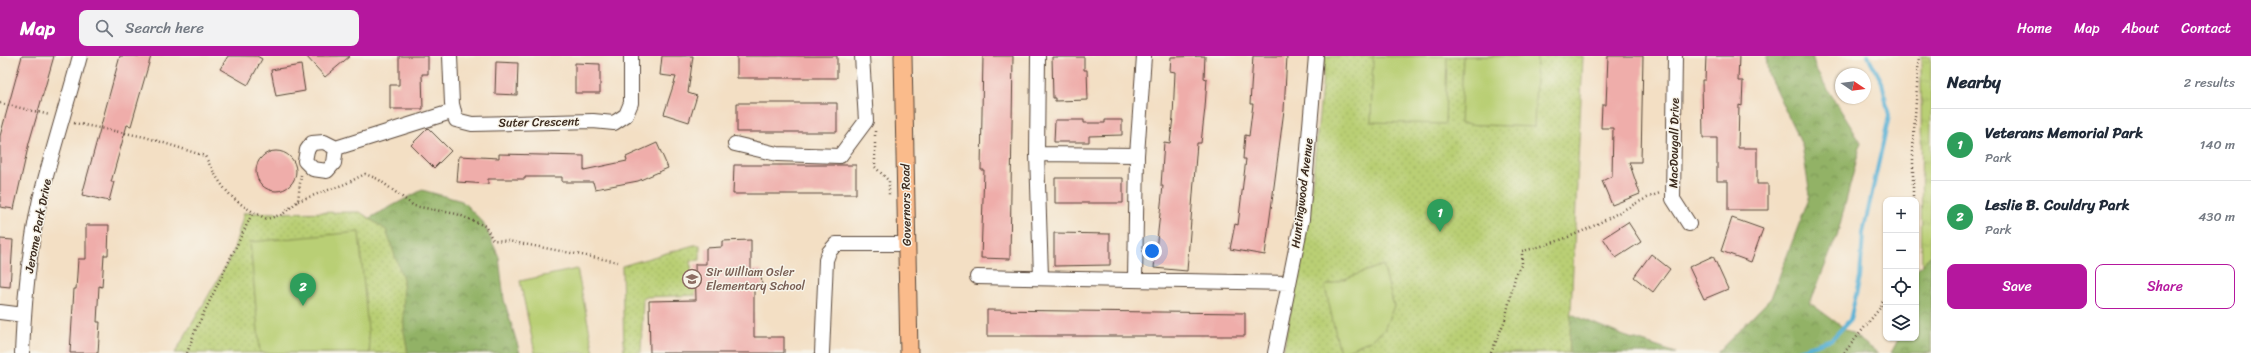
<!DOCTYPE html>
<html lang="en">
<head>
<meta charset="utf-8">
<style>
	:root { --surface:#fff; --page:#f2f2f3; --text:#1f2937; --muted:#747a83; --line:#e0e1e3; --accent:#b5179e }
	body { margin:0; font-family:Sriracha,sans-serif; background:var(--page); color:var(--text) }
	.controls { position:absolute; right:12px; bottom:12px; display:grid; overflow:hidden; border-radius:8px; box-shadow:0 1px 3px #0004 }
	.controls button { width:36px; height:36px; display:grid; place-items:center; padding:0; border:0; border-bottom:1px solid var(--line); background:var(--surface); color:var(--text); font:20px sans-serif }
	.compass { position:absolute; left:1835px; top:12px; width:36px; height:36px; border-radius:50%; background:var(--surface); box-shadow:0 1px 3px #0004; rotate:103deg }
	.you { position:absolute; left:1152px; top:195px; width:14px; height:14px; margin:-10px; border:3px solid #fff; border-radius:50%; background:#1a73e8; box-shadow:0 0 0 6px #1a73e833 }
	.badge { display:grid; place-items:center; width:26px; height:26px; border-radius:50%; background:var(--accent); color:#fff; font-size:13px; font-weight:700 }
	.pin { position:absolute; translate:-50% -33px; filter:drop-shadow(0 1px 2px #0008) }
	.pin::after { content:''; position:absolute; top:21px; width:14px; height:12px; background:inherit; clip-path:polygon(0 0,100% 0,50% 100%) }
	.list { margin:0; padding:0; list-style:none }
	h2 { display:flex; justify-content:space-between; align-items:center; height:52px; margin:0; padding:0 16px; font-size:17px }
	h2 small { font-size:13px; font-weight:400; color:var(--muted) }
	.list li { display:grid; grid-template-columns:26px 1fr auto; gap:12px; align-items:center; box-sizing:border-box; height:72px; padding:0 16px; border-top:1px solid var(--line) }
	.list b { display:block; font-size:15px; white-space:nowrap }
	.list p { margin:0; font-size:13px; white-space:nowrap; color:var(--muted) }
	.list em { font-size:13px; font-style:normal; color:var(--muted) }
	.actions { display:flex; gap:8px; padding:12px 16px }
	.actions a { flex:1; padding:9px 0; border:1px solid var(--accent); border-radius:8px; text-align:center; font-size:14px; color:var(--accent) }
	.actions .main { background:var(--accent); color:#fff }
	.icon { flex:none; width:22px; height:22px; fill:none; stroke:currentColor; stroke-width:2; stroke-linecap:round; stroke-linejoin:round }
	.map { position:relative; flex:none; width:1931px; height:297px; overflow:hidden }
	header { display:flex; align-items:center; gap:24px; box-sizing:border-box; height:56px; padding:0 20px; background:var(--accent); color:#fff }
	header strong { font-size:19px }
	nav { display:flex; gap:22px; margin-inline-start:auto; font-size:14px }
	.search { width:280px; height:36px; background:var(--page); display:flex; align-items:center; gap:10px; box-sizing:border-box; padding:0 14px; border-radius:8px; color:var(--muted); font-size:15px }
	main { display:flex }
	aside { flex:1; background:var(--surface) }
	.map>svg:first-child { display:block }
</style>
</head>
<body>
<header>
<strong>Map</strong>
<div class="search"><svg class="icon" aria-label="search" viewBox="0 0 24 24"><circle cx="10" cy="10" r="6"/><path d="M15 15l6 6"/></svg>Search here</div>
<nav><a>Home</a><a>Map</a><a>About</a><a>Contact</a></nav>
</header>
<main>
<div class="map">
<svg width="1931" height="297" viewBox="0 0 1931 297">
	<defs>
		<pattern id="grass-tufts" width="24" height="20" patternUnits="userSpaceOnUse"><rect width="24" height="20" fill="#b9cf74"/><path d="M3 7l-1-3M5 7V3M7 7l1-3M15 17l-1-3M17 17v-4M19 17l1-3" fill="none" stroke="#a0b264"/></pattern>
		<pattern id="forest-crowns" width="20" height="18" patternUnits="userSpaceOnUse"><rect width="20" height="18" fill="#92b266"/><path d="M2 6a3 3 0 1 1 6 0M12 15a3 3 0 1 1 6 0" fill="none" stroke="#789153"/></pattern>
		<pattern id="park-dots" width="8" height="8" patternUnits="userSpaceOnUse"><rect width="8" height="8" fill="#b9cf74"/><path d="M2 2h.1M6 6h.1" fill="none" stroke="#a0b264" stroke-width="1.8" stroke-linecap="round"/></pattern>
	</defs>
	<rect width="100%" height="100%" fill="#f7f3e8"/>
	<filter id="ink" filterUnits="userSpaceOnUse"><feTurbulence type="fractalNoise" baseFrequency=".025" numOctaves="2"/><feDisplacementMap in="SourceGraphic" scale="8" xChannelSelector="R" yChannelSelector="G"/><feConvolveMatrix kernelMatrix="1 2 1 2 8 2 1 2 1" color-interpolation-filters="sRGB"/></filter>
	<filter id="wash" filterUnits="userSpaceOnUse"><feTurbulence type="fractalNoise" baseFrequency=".012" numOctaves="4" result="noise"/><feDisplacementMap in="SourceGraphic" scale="16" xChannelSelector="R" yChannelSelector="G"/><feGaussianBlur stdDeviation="0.9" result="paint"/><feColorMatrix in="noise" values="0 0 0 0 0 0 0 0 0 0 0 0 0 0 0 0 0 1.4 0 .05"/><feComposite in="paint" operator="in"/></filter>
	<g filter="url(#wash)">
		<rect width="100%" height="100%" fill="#f3dfc4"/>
		<!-- grass -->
		<path fill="url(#grass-tufts)" stroke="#7a7c49" d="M1921,0H1931V297H1922Z"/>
		<!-- forest -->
		<path fill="url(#forest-crowns)" stroke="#666e42" d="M1766,0H1812L1817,16L1861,87L1837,180L1810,247L1878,297H1717L1771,242L1810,139L1802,89L1768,18Z
			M422,134L462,145L483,166L499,201L504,244L520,297H375L364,165Z
			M1931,199V297H1891L1899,282H1916V215Z
			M1571,258L1624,280L1676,297H1506Z"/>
		<!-- park -->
		<path fill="url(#park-dots)" stroke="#7a7c49" d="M1325,0H1583L1569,297H1283L1311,138Z
			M360,156L386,174L403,223L404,276L408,297H175L232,199L244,157Z
			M694,189H700V204L691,205L692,229L700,228L701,239L643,241L641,297H624L622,210Z"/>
		<!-- pitch -->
		<path fill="#b9cf74" stroke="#7a7c49" d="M1373,0H1447L1445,68L1371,66Z
			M1463,0H1537L1534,71L1460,68Z
			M359,176L370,297H260L250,186Z
			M1383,209L1394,250L1384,274L1371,284L1340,297L1325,230Z
			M577,213L594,297H535L520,225Z"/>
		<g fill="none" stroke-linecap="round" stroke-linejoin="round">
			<!-- stream -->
			<path stroke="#58b1d5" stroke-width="4" d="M1789,297L1832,283L1850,264L1860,222L1863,177L1889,60L1882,26L1868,0"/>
		</g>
		<g id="blocks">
			<!-- building -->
			<path fill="#efadaa" d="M22,0H54L29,87L14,153L0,151V80Z
				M120,0H151L131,70L127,69L111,126H114L109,145L82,139Z
				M228,0H257L262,3L248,29L220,13Z
				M306,0H350L325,21Z
				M399,0H428V18H422L423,53H390V29H399Z
				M662,0H693L688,37L697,40L689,66L664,58L676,21L660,19Z
				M737,0H837V22H737Z
				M983,0H1013L1010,203L981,202L984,114H981Z
				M1205,0L1204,22L1207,23L1205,52L1201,87H1197L1187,215L1154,212L1163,130H1161L1164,86L1170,87L1173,61L1175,16L1170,15L1171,1Z
				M1253,0H1287L1284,54L1265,199L1230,193L1235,168L1238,169L1246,103H1243L1245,79L1249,80L1253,48H1250Z
				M1608,0H1643L1641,106H1629L1640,138L1612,149L1602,125L1612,120L1613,72H1601L1602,49H1606Z
				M1706,0H1739L1738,25H1743L1742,50L1739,49L1738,92H1757V128H1768V154H1728V125H1717V82H1703L1702,24H1705Z
				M1052,1H1084V14H1087L1088,44L1055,45V42H1053Z
				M496,6L518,7L517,39L495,38Z
				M575,7L600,8V37H575Z
				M301,9L305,35L276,40L271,14Z
				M737,47H837V76H737Z
				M1055,64H1084V67H1105V64H1122V79L1089,80V86H1054Z
				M428,72L451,95L434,112L411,89Z
				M657,87L668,112L638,125L595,133L593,126H562V121H525V123H488V128L457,126L459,100L499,102V98L584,100V114L627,105L626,101Z
				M256 115a20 20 0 1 1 40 0a20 20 0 1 1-40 0Z
				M734,109H856V138H733Z
				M1055,122H1123V147H1055Z
				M1732,162L1763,173L1751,206L1721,195Z
				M1628,166L1641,186L1616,202L1603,182Z
				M86,169H109L108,199H104L102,231L99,230L97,266H100L98,297H70L74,233H76L78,203H86Z
				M1054,177L1110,178V209L1054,210Z
				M0,183L13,184L10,231L0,230Z
				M751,184V214H761L762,232H754V281H784V297H650L649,245L696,244L695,208H706V192L722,191V185Z
				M1651,198L1670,213L1653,236L1634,221Z
				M1713,200L1728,233L1704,243L1689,211Z
				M987,254L1245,257V280H987Z"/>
		</g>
	</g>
	<g filter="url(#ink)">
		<use href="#blocks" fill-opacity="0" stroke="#574537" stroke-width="1"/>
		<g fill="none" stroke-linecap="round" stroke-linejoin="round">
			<!-- minor casing -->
			<g stroke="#574537" stroke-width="16">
				<path id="minor" d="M450,0L452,48L456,64L472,68L593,65L614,67L626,59L631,47V0
					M1038,0L1037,98L1041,221
					M1675,0L1673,143L1689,168
					M735,88L777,98L840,100L866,65L862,0
					M336,92L334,107L327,115L313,113L305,105L307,94L312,87L324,86L336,92L454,55
					M1037,98L1137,99
					M977,221L1288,227
					M1135,223L1137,99L1144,0
					M0,256L24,259
					M22,297C24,246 29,194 40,143C52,95 67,48 80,0
					M822,297L826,204L829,196L836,188H907
					M1275,297L1302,163L1316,0"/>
			</g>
			<!-- major casing -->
			<g stroke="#574537" stroke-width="19">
				<path id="major" d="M903,0L909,297"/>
			</g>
			<!-- path -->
			<path stroke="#574537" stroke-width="2.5" stroke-dasharray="1 3" stroke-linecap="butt" d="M0,47L50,59
				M74,67L145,81L205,100C223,135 232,146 267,163L283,158L298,145L301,119
				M875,75V111L889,125V139
				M1913,144V90L1919,0
				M298,145L345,128L365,118L378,123L414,150L457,158L485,170L493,184L508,185L618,206
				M187,297L195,275L253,156
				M1491,297L1505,264L1516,217L1522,208V195C1549,189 1577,179 1601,166C1621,156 1639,144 1660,137
				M1844,297L1880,252L1886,238"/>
			<!-- minor -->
			<use href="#minor" stroke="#fff" stroke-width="14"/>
			<!-- major -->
			<use href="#major" stroke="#fabb8b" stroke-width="17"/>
		</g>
	</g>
	<!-- icons -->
	<defs>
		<g id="school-ring" transform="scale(1)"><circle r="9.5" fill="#f7f3e8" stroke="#8d6e63" stroke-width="1.5"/><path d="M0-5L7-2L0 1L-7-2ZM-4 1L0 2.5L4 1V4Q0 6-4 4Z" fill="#8d6e63"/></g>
	</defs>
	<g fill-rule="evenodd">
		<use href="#school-ring" x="692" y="223"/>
	</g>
	<g text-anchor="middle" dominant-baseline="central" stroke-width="3" stroke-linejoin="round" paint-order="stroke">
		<!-- street labels -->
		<g font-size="12" fill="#3b2a1e" stroke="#f7f3e8">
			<text transform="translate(539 66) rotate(-1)">Suter Crescent</text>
			<text transform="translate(1674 87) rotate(-89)">MacDougall Drive</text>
			<text transform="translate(1302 137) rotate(-83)">Huntingwood Avenue</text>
			<text transform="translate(906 149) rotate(-91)">Governors Road</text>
			<text transform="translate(38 170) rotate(-79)">Jerome Park Drive</text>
		</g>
		<!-- education labels -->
		<g font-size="12" fill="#785e54" stroke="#f7f3e8" text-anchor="start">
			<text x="706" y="216">Sir William Osler<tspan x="706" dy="14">Elementary School</tspan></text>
		</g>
	</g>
</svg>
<div class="controls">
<button>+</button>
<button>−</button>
<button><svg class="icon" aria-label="locate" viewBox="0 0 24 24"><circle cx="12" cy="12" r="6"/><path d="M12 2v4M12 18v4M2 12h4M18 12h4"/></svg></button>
<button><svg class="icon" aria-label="layers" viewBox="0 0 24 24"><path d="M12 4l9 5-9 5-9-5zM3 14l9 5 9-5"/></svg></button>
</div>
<svg class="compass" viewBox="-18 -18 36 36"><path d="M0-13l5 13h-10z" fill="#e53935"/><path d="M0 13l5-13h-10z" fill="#747a83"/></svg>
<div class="you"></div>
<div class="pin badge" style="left:1440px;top:176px;background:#2e9e5b">1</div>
<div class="pin badge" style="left:303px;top:250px;background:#2e9e5b">2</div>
</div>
<aside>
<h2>Nearby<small>2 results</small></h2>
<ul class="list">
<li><span class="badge" style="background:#2e9e5b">1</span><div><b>Veterans Memorial Park</b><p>Park</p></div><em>140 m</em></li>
<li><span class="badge" style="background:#2e9e5b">2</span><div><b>Leslie B. Couldry Park</b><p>Park</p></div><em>430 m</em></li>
</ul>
<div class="actions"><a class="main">Save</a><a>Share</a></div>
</aside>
</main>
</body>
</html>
